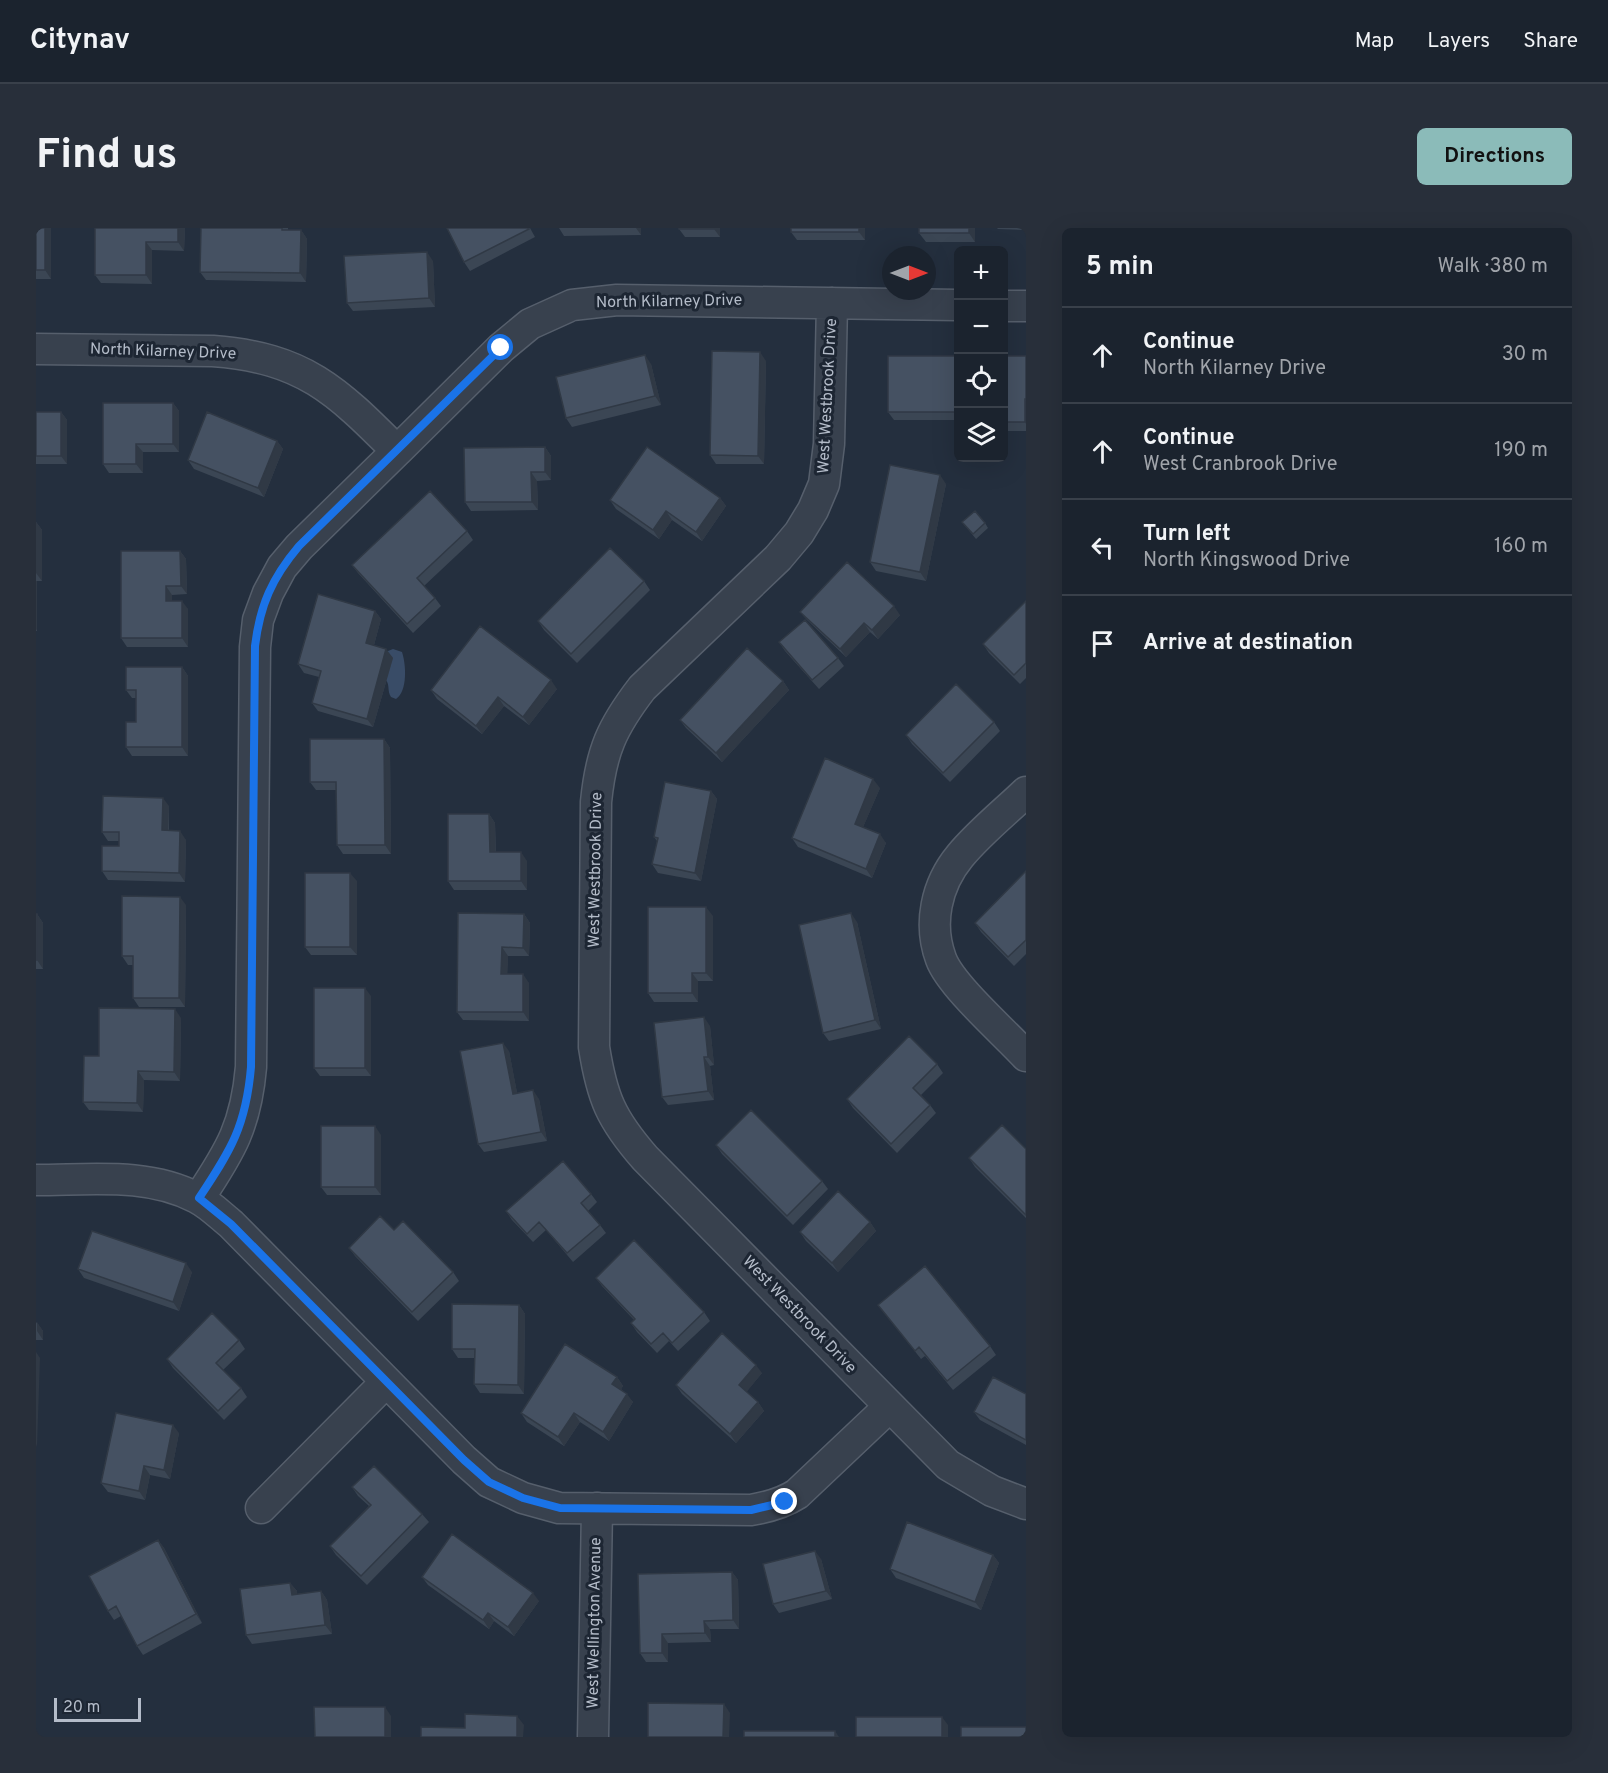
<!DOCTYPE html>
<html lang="en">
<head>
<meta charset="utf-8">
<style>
	:root { --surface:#1b232e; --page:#282f3a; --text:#f1f3f6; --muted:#a0a4aa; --line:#39404a; --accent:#8bbbb9 }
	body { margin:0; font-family:Overpass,sans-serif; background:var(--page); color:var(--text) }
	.controls { position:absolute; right:18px; top:18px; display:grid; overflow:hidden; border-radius:9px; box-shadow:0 6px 24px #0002 }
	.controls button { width:54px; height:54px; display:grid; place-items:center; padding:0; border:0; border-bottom:2px solid var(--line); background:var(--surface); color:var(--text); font:30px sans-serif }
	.compass { position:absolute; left:846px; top:18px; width:54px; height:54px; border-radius:50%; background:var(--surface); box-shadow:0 6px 24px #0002; rotate:90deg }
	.scale { position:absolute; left:18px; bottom:15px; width:87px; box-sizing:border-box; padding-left:6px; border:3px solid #b4bcc9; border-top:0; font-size:16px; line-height:21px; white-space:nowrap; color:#b4bcc9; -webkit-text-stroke:4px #1d2633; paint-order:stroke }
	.stop { position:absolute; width:18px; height:18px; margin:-14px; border:4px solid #1a73e8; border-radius:50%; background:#fff }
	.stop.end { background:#1a73e8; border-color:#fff; box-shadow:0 2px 6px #0008 }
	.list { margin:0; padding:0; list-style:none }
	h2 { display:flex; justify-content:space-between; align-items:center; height:78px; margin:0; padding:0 24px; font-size:26px }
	h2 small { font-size:20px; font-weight:400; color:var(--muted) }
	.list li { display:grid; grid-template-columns:39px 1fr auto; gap:18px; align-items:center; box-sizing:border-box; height:96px; padding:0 24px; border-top:2px solid var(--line) }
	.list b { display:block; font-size:22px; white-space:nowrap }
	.list p { margin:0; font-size:20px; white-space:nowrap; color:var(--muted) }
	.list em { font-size:20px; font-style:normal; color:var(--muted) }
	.icon { flex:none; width:33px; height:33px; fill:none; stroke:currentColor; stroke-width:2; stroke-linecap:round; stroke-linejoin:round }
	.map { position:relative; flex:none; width:990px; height:1509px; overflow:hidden; border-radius:9px }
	header { display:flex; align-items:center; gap:36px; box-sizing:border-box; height:84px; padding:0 30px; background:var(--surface); border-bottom:2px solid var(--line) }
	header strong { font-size:28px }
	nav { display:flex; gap:33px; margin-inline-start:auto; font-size:21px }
	.intro { display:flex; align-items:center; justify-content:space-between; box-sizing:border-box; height:144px; padding:0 36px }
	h1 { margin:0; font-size:42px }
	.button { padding:15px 27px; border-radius:9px; background:var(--accent); color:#111; font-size:21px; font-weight:700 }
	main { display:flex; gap:36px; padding:0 36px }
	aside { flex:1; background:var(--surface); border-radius:9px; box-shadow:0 6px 24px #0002 }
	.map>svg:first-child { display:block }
</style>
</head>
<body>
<header>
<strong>Citynav</strong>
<nav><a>Map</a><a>Layers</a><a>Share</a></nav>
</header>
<div class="intro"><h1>Find us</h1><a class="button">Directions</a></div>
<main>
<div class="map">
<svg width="990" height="1509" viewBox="0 0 990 1509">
	<rect width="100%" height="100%" fill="#242f3e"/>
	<!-- water -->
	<path fill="#394c67" d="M357,421L366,424C370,436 372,463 360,471L355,469C351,463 354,457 350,452L352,423Z"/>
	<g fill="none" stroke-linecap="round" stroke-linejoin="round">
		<!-- street casing -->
		<g stroke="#565f6c" stroke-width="33">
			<path id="street" d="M796,75L793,216L788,256L777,282L763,305L742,330L606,460C576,499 565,523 560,574L558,819C566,870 575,891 609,930L912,1237L956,1263L990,1276
				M968,78H990
				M0,121L177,123C268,130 300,162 361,223L465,120L494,96L536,77L581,72L922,77
				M990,564C968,585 943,605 924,628C900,657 892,696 905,731C915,758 969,805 990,828
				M0,952C54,952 112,944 161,970C173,976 184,987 195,996L428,1232L453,1254L487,1270L523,1280L715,1282C733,1279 747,1275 761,1266L853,1179
				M163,970C195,922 210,897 215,839L219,419L222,392L232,365L246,339L263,319L361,223
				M225,1280L350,1154
				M557,1509L561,1280"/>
		</g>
		<!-- street -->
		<use href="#street" stroke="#38414e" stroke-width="30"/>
	</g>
	<!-- wall -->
	<path fill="#3b4654" d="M0,0H15V51H0Z
		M59,0H149L148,23L116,22V56L65,55L59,47Z
		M165,0H252V2H265L271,11L270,54L170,52L164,44Z
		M411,0H494L499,9L434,43L428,34Z
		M523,0H605V7L528,8Z
		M684,0V9H649L643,1Z
		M829,0V12H761L755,4Z
		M939,0V14H890L883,5Z
		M961,0H990V2L962,1Z
		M397,33L399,79L317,83L311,75Z
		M922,128V192H858L852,184Z
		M968,128H990V203H968Z
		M730,133L728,236H680L674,227Z
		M615,136L625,177L536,199L530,190Z
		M137,175L143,183V224H107V245H73L67,236Z
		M0,184H25L31,192V236H0Z
		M241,213L247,221L228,269L158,241L152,232Z
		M509,219L515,228V252L501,253L502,282L435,283L429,274Z
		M910,256L890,353L840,343L834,334Z
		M684,270L690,278L666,313L636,292L623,311L580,281L574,272Z
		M0,294L6,302V353H1V403H0Z
		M926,294L949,295L952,300L940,311Z
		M431,303L437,312L388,358L399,370L405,378L377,405L322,345L316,337Z
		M144,323L150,331L151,366L136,367V373L152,381V419H91L85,410Z
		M608,353L614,362L541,435L508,402L502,393Z
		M990,373V450L984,456L953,425L947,416Z
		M339,383L345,391L338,417L350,421L357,430L337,499L282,483L276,475L283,449L268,445L262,436Z
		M764,384L864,387L842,411L834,404L810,429L771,392Z
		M743,414L802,430L808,438L783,461L749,423Z
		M146,439L152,448V528H96L90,519L100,494V470H96L90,462Z
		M747,453L753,462L686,534L650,500L644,492Z
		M521,461L493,497L468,478L446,506L401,471L395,462Z
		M958,494L964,503L914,554L876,516L870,507Z
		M348,511L354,520L355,626H307L301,617L300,562H280L274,554Z
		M844,560L827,599L850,615L836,650L762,619L756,610Z
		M675,563L681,571L665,653L622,645L616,636L621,613L618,609Z
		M133,578V603L150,612L149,654L72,652L66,643L83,618V613H72L66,604Z
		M453,586L459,595L460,624L491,633V662H418L412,653Z
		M990,643V726L978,738L945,704L939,695Z
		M321,653V727H275L269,719Z
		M150,677L149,779H103L97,770V737H92L86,728Z
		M0,686H1L7,695V741H0Z
		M488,686L494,695L493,728H472L471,746L493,755V793L427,792L421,784Z
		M677,688V753H662V774H618L612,765Z
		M821,694L845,801L793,813L787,805Z
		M335,768V848H284L278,840Z
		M145,790L144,853L108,852L107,884L53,882L47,874L63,828Z
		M674,798L678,837L674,838L678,872L632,877L626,869Z
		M473,823L481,865L503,871L511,913L448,924L442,916Z
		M901,836L907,845L885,867L894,877L900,885L861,925L817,880L811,871Z
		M345,907V967H291L285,959Z
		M680,917L786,953L792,961L757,997L686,926Z
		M990,921V990L939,939L933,930Z
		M555,966L561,974L552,983L564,997L570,1005L537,1034L510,1002L497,1014L476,992L470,983Z
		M834,994L840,1003L802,1044L770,1013L764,1004Z
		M358,1002L417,1044L423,1053L382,1093L319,1028L313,1020Z
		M42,1041L156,1044L143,1083L48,1050Z
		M560,1050L668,1084L674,1093L642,1123L633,1113L621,1125L601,1104L595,1095L598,1092L566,1058Z
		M483,1077L489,1086L488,1166L444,1165L438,1156L439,1130H422L416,1121Z
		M842,1077L954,1118L960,1127L917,1162L889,1128L885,1131Z
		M0,1094L7,1103V1112H0Z
		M203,1112L209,1121L187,1142L205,1160L211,1169L188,1192L137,1140L131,1131Z
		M726,1145L710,1164L722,1174L728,1183L700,1215L646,1166L640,1157Z
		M581,1149L587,1158L585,1161L597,1174L573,1213L544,1194L528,1218L491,1194L485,1185Z
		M990,1166V1217L944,1192L938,1184Z
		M143,1205L134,1251L114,1247L109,1272L72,1264L65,1255Z
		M316,1259L386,1286L393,1294L331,1357L300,1327L294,1318L333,1278L322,1268Z
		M122,1312L128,1320L166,1395L107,1427L101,1418L85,1388L78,1392L72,1383Z
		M957,1327L963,1335L945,1382L860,1350L854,1341Z
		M785,1331L796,1371L743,1385L737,1376Z
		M696,1344L702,1352L703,1401H674L675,1414L632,1415V1434H610L604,1425Z
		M386,1349L503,1373L478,1408L458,1393L453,1401L392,1357Z
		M254,1355L261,1363V1366L285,1363L291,1372L296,1406L216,1416L210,1407Z"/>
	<!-- shaded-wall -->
	<path fill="#303945" d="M9,0H15V51L9,42Z
		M142,0H149L148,23L142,14Z
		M600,0H605V7Z
		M678,0H684V9L678,1Z
		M823,0H829V12L823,4Z
		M933,0H939V14L933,5Z
		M265,2L271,11L270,54L264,45Z
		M110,14L116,22V56L110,47Z
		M391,24L397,33L399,79L393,70Z
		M724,124L730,133L728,236L722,228Z
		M609,127L615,136L625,177L619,168Z
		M989,171L990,174V196L989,194Z
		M137,175L143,183V224L137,216Z
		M25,184L31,192V236L25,228Z
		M241,213L247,221L228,269L222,260Z
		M100,216L107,224V245L100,236Z
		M509,219L515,228V252L509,244Z
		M495,244L501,253L502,282L496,274Z
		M904,247L910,256L890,353L884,344Z
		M684,270L690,278L666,313L660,304Z
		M630,283L636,292L623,311L617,302Z
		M0,294L6,302V353L0,345Z
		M144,323L150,331L151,366L145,358Z
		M0,353H1V403L0,401Z
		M130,358L136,367V381L130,373Z
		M146,373L152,381V419L146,410Z
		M858,378L864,387L842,411L836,402Z
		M339,383L345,391L336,424L330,415Z
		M828,395L834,404L810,429L804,421Z
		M350,421L357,430L337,499L331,491Z
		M146,439L152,448V528L146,519Z
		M515,452L521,461L493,497L487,489Z
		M747,453L753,462L686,534L680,525Z
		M462,469L468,478L446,506L440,498Z
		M348,511L354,520L355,626L349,617Z
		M837,551L844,560L825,604L819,596Z
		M675,563L681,571L665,653L659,645Z
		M127,570L133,578L132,611L126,602Z
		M453,586L459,595L460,633L454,624Z
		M144,603L150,612L149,654L143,645Z
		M844,606L850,615L836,650L830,641Z
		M485,624L491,633V662L485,653Z
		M314,645L321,653V727L314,719Z
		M144,669L150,677L149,779L143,770Z
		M670,679L677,688V753L670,745Z
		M815,685L821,694L845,801L839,792Z
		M1,686L7,695V741L1,732Z
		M488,686L494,695L493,728L487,720Z
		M466,719L472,728L471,755L465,746Z
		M656,745L662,753V774L656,765Z
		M487,746L493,755V793L487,784Z
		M329,760L335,768V848L329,840Z
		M139,781L145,790L144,853L138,844Z
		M668,789L674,798L678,837L672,829Z
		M467,815L473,823L483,875L477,866Z
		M668,829L674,838L678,872L672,863Z
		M102,843L108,852L107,884L101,875Z
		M497,862L503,871L511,913L505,904Z
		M339,898L345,907V967L339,959Z
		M834,994L840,1003L802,1044L796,1035Z
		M150,1035L156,1044L143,1083L137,1074Z
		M483,1077L489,1086L488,1166L482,1157Z
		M1,1094L7,1103V1112L1,1103Z
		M0,1124L4,1130L1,1219L0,1216Z
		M720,1137L726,1145L709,1166L703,1157Z
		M581,1149L587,1158L583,1165L576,1156Z
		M591,1166L597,1174L573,1213L567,1204Z
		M722,1174L728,1183L700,1215L694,1206Z
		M538,1185L544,1194L528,1218L522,1209Z
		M137,1197L143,1205L134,1251L128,1242Z
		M108,1238L114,1247L109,1272L103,1263Z
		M122,1312L128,1320L166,1395L160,1386Z
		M779,1323L785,1331L796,1371L790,1363Z
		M957,1327L963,1335L945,1382L939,1374Z
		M696,1344L702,1352L703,1401L697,1392Z
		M254,1355L261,1363L262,1375L256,1367Z
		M285,1363L291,1372L296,1406L289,1397Z
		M497,1365L503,1373L478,1408L472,1399Z
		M452,1385L458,1393L453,1401L447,1392Z
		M668,1393L674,1401L675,1414L669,1405Z
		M626,1406L632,1415V1434L626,1425Z
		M688,1476L694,1485L693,1509H687Z
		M349,1479L355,1488V1509H349Z
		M481,1488L488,1497L487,1509H481Z
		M906,1489L912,1497V1509H906Z
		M799,1503L803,1509H799Z"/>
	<!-- building -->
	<path fill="#455162" stroke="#303945" stroke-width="1.5" d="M0,0H9V42H0Z
		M59,0H142V14H110V47H59Z
		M165,0H246V2H265L264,45L164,44Z
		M411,0H493V1L428,34Z
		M643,0H678V1H643Z
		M755,0H823V4H755Z
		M883,0H933V5H883Z
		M391,24L393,70L311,75L308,28Z
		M676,123L724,124L722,228L674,227Z
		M609,127L619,168L530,190L520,149Z
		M852,128H922V184H852Z
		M968,128H990V171H989V194H968Z
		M67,175H137V216H100V236H67Z
		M0,184H25V228H0Z
		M171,184L241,213L222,260L152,232Z
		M509,219V244H495L496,274H429L428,220Z
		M611,219L684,270L660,304L630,283L617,302L574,272Z
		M854,237L904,247L884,344L834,334Z
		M394,263L431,303L381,350L399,370L371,396L316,337Z
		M939,283L949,295L937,306L926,294Z
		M574,320L608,353L535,426L502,393Z
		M85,323H144L145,358H130V373H146V410H85Z
		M811,334L858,378L836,402L828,395L804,421L764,384Z
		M282,366L339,383L330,415L350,421L331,491L276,475L285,443L262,436Z
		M990,373V435L978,447L947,416Z
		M769,392L802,430L776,452L743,414Z
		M444,398L515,452L487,489L462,469L440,498L395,462Z
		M711,420L747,453L680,525L644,492Z
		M90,439H146V519H90V494H100V462H90Z
		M920,456L958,494L907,545L870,507Z
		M274,511H348L349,617H301L300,554H274Z
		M789,530L837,551L819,596L844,606L830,641L756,610Z
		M629,554L675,563L659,645L616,636L622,610L618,609Z
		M67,568L127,570L126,602L144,603L143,645L66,643V618H83V604H66Z
		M412,586H453L454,624H485V653H412Z
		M990,643V712L972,729L939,695Z
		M269,645H314V719H269Z
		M86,668L144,669L143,770H97V728H86Z
		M612,679H670V745H656V765H612Z
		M422,685L488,686L487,720L466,719L465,746H487V784H421Z
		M815,685L839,792L787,805L763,697Z
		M0,686H1V732H0Z
		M278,760H329V840H278Z
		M63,780L139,781L138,844L102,843L101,875L47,874L48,828H63Z
		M668,789L672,829H668L672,863L626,869L618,795Z
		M873,808L901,836L877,860L894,877L855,916L811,871Z
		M467,815L477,866L497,862L505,904L442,916L424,823Z
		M715,882L786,953L751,988L680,917Z
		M966,897L990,921V987L933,930Z
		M285,898H339V959H285Z
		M527,933L555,966L545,975L564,997L531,1025L503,994L491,1006L470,983Z
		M802,963L834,994L796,1035L764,1004Z
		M344,988L358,1002L367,993L417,1044L376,1084L313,1020Z
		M56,1003L150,1035L137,1074L42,1041Z
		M598,1012L668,1084L636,1115L627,1105L615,1116L595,1095L599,1091L560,1050Z
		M889,1038L954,1118L911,1153L883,1119L879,1123L842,1077Z
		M416,1076L483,1077L482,1157L438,1156L439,1121H416Z
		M176,1085L203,1112L180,1135L205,1160L182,1183L131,1131Z
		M686,1105L720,1137L703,1157L722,1174L694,1206L640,1157Z
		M529,1116L581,1149L576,1156L591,1166L567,1204L538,1185L522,1209L485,1185Z
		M957,1149L990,1166V1212L938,1184Z
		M80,1185L137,1197L128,1242L108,1238L103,1263L65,1255Z
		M338,1238L386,1286L325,1348L294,1318L335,1277L316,1259Z
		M871,1294L957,1327L939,1374L854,1341Z
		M416,1306L497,1365L472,1399L452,1385L447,1392L386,1349Z
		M122,1312L160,1386L101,1418L80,1378L72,1383L53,1348Z
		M779,1323L790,1363L737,1376L727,1336Z
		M696,1344L697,1392L668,1393L669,1405L626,1406V1425H604L602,1346Z
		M254,1355L256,1367L285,1363L289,1397L210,1407L204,1361Z
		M612,1475L688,1476L687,1509H612Z
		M278,1479H349V1509H279Z
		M429,1486L481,1488V1509H385V1499L429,1500Z
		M820,1489H906V1509H820Z
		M925,1499H990V1509H925Z
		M708,1503H799V1509H708Z"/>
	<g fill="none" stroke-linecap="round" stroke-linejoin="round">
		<!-- route -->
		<path stroke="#1a73e8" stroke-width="8" d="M465,120L263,318C236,350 224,377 219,418L215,839C210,898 195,922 163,970L195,996L428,1232L453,1254L487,1270L524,1280L715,1282L749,1274"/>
	</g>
	<g text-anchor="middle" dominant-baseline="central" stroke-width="6" stroke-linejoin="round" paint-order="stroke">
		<!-- street labels -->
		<g font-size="16" fill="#b4bcc9" stroke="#1d2633">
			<text transform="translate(633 74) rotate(-1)">North Kilarney Drive</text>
			<text transform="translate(127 124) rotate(2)">North Kilarney Drive</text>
			<text transform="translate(792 168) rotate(-87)">West Westbrook Drive</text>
			<text transform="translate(560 642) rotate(-89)">West Westbrook Drive</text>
			<text transform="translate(763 1087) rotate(46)">West Westbrook Drive</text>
			<text transform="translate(559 1395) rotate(-89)">West Wellington Avenue</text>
		</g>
	</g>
</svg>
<div class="controls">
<button>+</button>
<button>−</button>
<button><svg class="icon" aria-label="locate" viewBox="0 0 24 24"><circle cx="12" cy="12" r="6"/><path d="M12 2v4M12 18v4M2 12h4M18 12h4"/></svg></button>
<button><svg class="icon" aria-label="layers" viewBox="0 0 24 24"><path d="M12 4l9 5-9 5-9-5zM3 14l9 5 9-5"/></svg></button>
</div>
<svg class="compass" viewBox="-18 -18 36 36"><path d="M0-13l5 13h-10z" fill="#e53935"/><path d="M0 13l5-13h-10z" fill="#a0a4aa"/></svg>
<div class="scale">20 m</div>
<div class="stop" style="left:465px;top:120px"></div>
<div class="stop end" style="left:749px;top:1274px"></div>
</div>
<aside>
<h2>5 min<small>Walk · 380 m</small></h2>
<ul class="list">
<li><svg class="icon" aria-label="ahead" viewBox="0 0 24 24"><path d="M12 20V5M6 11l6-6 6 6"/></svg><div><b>Continue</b><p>North Kilarney Drive</p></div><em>30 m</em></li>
<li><svg class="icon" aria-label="ahead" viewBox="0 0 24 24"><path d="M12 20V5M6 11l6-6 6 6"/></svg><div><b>Continue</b><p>West Cranbrook Drive</p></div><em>190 m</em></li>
<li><svg class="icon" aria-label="left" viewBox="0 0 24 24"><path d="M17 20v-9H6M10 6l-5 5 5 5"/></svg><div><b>Turn left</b><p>North Kingswood Drive</p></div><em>160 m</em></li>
<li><svg class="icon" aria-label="arrive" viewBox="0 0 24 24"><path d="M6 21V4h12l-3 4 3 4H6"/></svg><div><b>Arrive at destination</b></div></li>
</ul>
</aside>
</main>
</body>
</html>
